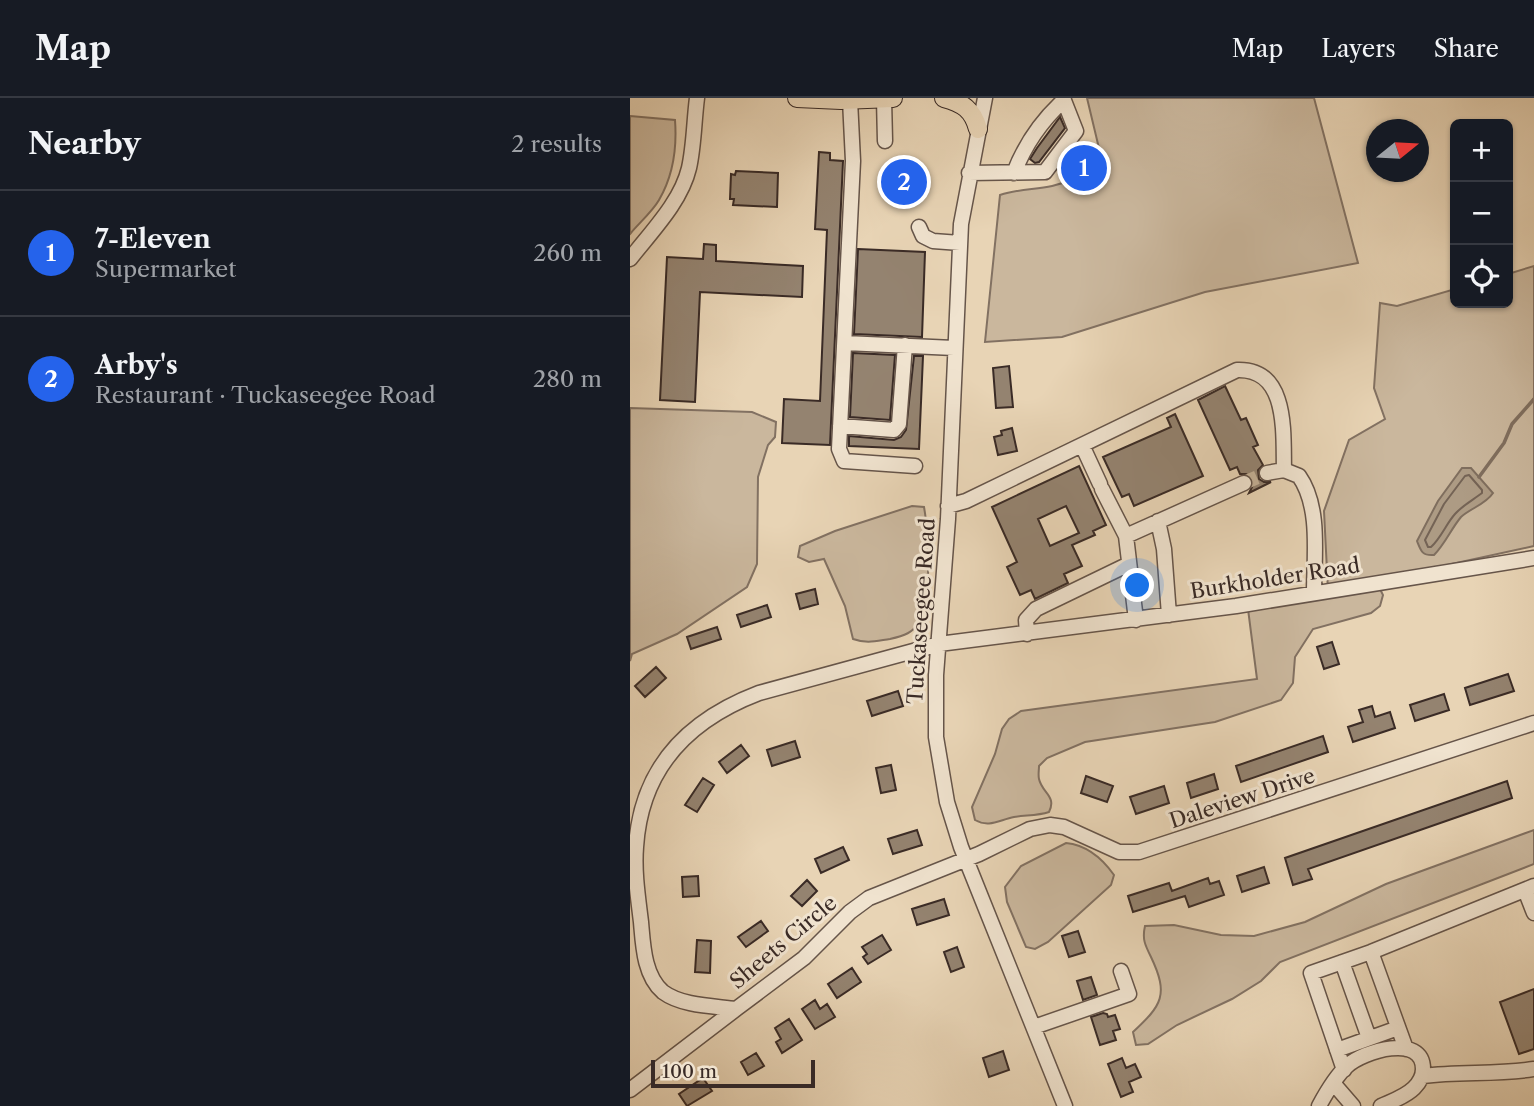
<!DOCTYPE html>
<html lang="en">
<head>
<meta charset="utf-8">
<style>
	:root { --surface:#171b24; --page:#242831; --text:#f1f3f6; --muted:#9ea1a6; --line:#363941; --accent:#2563eb }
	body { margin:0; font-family:"Libre Caslon Text",serif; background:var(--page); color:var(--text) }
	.controls { position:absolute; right:21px; top:21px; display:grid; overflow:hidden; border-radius:10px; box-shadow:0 2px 5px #0004 }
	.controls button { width:63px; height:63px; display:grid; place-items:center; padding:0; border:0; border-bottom:2px solid var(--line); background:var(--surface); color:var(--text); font:35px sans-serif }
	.compass { position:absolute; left:736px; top:21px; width:63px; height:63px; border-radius:50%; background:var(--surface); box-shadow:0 2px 5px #0004; rotate:72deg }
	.scale { position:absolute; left:21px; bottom:18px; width:164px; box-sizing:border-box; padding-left:7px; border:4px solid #3a2b26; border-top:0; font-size:19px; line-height:24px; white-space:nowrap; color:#3a2b26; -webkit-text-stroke:5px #f0e3cf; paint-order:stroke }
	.you { position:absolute; left:508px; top:488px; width:24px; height:24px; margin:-18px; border:5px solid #fff; border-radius:50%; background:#1a73e8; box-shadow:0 0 0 10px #1a73e833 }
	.badge { display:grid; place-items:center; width:46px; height:46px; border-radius:50%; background:var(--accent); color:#fff; font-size:23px; font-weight:700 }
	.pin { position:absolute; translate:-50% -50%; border:4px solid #fff; box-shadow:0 2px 7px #0006 }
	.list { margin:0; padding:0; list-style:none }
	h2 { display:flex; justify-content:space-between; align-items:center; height:91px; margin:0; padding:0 28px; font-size:30px }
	h2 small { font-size:23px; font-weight:400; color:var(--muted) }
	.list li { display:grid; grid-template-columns:46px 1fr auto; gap:21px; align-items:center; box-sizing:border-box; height:126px; padding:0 28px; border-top:2px solid var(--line) }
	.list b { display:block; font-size:26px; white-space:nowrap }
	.list p { margin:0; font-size:23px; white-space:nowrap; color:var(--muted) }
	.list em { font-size:23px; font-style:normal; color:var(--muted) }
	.icon { flex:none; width:38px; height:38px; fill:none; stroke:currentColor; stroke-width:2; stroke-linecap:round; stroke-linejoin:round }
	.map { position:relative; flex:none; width:904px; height:1008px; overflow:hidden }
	header { display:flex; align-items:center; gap:42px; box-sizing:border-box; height:98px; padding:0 35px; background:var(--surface); border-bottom:2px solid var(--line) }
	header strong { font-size:33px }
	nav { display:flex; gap:38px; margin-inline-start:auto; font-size:24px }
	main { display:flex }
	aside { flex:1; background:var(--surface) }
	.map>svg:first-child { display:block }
</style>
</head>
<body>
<header>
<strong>Map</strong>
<nav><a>Map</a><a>Layers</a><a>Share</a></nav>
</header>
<main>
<aside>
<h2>Nearby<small>2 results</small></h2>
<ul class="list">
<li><span class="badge">1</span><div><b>7-Eleven</b><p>Supermarket</p></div><em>260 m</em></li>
<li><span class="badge">2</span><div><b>Arby's</b><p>Restaurant · Tuckaseegee Road</p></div><em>280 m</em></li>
</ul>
</aside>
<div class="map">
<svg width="904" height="1008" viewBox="0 0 904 1008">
	<rect width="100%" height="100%" fill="#e8d4b5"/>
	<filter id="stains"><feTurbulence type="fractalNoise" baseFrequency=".00286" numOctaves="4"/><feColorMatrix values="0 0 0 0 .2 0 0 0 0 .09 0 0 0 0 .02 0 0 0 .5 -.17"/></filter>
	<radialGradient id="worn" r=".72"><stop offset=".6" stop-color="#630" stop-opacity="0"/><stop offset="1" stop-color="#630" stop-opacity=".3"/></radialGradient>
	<!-- green -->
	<path fill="#cab79d" stroke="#827162" stroke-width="2" d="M457,0H684L728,165L575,194L432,239L355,244L370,97C397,88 417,94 444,80L457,89L473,67Z
		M0,18L45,22C47,49 43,78 29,102C22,114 9,125 0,136Z
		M904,168V448L698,493L694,413L719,342L755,321L744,290L750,205L767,208L825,191V205H878V176Z
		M0,310L122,314L146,324L145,339L138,347L128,379L127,466L117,489L47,536L2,556L0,563Z
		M282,408L294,409C298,431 302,504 291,522C283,535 274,538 260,541C246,543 237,546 223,541L215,508L194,461L179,464L168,459L170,448L205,433Z
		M750,491L753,497L750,508L741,515L683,531L665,559L663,585L651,602L585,624L455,644L417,660L409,668C409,672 408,677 409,681C412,695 427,698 419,714C407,718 396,717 384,719C369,722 359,730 345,722L342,709L365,656L372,631L379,621L391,613L627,581L618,511Z
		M904,732V766L650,864L631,883L602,901L547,927L518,946L506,947L503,934C532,907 539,897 521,859C515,847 512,841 515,828L544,827L591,837L624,838L675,824L756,786Z
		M436,745C456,747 472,760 484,777L481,787L418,844L405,851L396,849L377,804L375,789L391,768Z"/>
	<!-- water -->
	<path fill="#ad9b84" stroke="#7f6e5e" stroke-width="2" d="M832,370H841L863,395C856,406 841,410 831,419C821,431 815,446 804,457C792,458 791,453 787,443L808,403Z"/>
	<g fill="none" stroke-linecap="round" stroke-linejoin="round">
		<!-- shore -->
		<path stroke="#746355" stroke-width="2" d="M835,378L839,377L852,392V395C843,402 833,407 825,416C816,426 811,440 801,449H798L795,442L814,406Z"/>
		<!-- stream -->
		<path stroke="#7f6e5e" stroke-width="3.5" d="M849,379L874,345L882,326L904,301"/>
	</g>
	<!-- building -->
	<path fill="#948370" stroke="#3a2b26" stroke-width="2" fill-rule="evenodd" d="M430,19L435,30L409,64L405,65L400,61L407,50Z
		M451,51L473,67L457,89L435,73Z
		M189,54L200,55V62L213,63L200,347L152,345L154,301L190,303L197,132L185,131Z
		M266,63H284L283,105L265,104Z
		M106,73L148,75L147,109L103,107L104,101H100L101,76L105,77Z
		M74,146L86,147V163L173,168L172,199L70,194L65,304L30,302L37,159L73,161Z
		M228,151L295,154L292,239L224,236Z
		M223,255L265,257L260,322L220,319Z
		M284,258H293L289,351L219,348V338L264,342L271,339L276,332Z
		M379,268L383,309L366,310L363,270Z
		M595,288L611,322L616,320L628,347L623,349L633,367L628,372L629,381L634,384H641L619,395L623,387L622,380L616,376H610L607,369L600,372L568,302Z
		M545,316L573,378L504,408L499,396L492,399L473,359L541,329L537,320Z
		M382,330L387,353L368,357L364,339L372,337L371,333Z
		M449,368L476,427L463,433L465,437L442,447L452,468L434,476L438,485L405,501L401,492L390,497L377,469L387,464L362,409ZM436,408L449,435L420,448L408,421Z
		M185,491L188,506L170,511L166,496Z
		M137,507L141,519L111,529L107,517Z
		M87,529L91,541L61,551L57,539Z
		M702,544L709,566L694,571L687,549Z
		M26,569L36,580L15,599L5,588Z
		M878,576L884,593L840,607L835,590Z
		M268,593L273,608L242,618L237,603Z
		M814,596L819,612L785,623L780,607Z
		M742,608L745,619L760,614L765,630L723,644L718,629L733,624L729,612Z
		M693,638L698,654L611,684L606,668Z
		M165,643L170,659L142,668L137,652Z
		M111,647L119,658L97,675L89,664Z
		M261,667L266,692L251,695L246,670Z
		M584,676L588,691L561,700L557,685Z
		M456,678L483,688L477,704L451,695Z
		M73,680L84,687L67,714L55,707Z
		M877,683L882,700L678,771L682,781L663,787L655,760Z
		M534,688L539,705L506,716L500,699Z
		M287,732L292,747L263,756L258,741Z
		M213,749L219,762L191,775L185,761Z
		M634,769L639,785L612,794L607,778Z
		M68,778L69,798L53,799L52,779Z
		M578,780L580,786L589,783L594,797L559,809L555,798L503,814L498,798L539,785L542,793Z
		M177,782L187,793L172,808L161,798Z
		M314,801L319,817L287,827L282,811Z
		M131,823L138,833L116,849L108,839Z
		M448,833L455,854L439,859L432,838Z
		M252,837L261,852L238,866L233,859L237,856L232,849Z
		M67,842L81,843L80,875L65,874Z
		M327,849L334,869L321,874L314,854Z
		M222,870L231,884L207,900L198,886Z
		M461,879L467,897L453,902L447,883Z
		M904,891V951L889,956L870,904Z
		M185,902L190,911L197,906L205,919L185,931L172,911Z
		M473,915L477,916L478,919L485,917L490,931L483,933L486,942L470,947L461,919Z
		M159,921L172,942L152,955L146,944L151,941L145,930Z
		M373,953L379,972L359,979L353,960Z
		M126,955L134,968L118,977L111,964Z
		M492,960L496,970L505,966L511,979L499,984L503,994L491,999L478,966Z
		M73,980L82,993L57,1008L49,996Z"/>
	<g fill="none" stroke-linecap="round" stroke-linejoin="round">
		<!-- minor-tunnel -->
		<path stroke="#c5b298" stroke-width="14" stroke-dasharray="14 7" stroke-linecap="butt" d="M614,385L637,375"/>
		<!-- minor casing -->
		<g stroke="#66554a" stroke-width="17">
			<path id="minor" d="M355,0L331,126L318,421L306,577V639L317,704L331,749L435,1008
				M254,1L255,43
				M220,2L223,63L209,351L214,363L285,368
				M339,75L415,74L446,33L433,0
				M384,75C395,46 411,23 434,2
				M289,129L293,138L303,143L330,145
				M0,161C21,134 51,104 59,70C64,48 64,23 67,0
				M215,245L324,250
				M210,328L264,332L269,326L275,247
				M452,347L470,386
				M637,375L654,372
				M472,391L496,438
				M318,408L336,403L607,272C659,270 653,336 654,372L669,378C691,409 684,459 684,495
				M528,423L534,451L539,517
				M904,460L606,508L309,546L129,595C58,622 11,670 6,749C4,774 8,799 11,824C13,847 14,878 33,894C52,908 83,908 106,911L174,860L220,814L239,800L349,756L400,731L420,727L434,729L489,754H509L904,625
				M506,522L496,438L614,385
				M397,536L396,522L406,511L499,466
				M895,792L904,815
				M741,854L776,951
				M712,864L739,940
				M404,929L499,896L491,873
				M707,952L768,930
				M714,972L681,875L741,854L904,788
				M793,978C830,973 867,977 904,971
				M704,986L723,1008
				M0,992L106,911
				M689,1008C696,995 706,978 717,968C733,953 793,935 793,971C793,978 789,985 784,990C775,999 762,1003 751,1008"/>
		</g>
		<!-- major casing -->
		<g stroke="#3a2b26" stroke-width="20">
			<path id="major" d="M167,0L211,2L263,0
				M314,0C333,5 343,12 348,31"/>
		</g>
		<!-- minor -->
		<use href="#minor" stroke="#f0e3cf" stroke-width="14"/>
		<!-- major -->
		<use href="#major" stroke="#e8d4b5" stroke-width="18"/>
	</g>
	<g text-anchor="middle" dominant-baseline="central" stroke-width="6" stroke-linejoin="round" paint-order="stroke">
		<!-- street labels -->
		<g font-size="21" fill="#3a2b26" stroke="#f0e3cf">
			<text transform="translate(645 480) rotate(-9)">Burkholder Road</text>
			<text transform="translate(291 513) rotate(-86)">Tuckaseegee Road</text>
			<text transform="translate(612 700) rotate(-18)">Daleview Drive</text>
			<text transform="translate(153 844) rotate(-40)">Sheets Circle</text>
		</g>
	</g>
	<rect width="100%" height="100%" filter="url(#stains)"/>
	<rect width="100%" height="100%" fill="url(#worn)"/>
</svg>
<div class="controls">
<button>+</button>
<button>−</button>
<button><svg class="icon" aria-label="locate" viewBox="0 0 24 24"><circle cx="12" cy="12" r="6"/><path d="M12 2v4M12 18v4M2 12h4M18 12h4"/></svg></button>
</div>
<svg class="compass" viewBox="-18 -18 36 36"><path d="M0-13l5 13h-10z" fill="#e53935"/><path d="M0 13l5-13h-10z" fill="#9ea1a6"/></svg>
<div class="scale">100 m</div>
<div class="you"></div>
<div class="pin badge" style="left:454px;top:70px">1</div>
<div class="pin badge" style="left:274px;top:84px">2</div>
</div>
</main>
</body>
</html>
